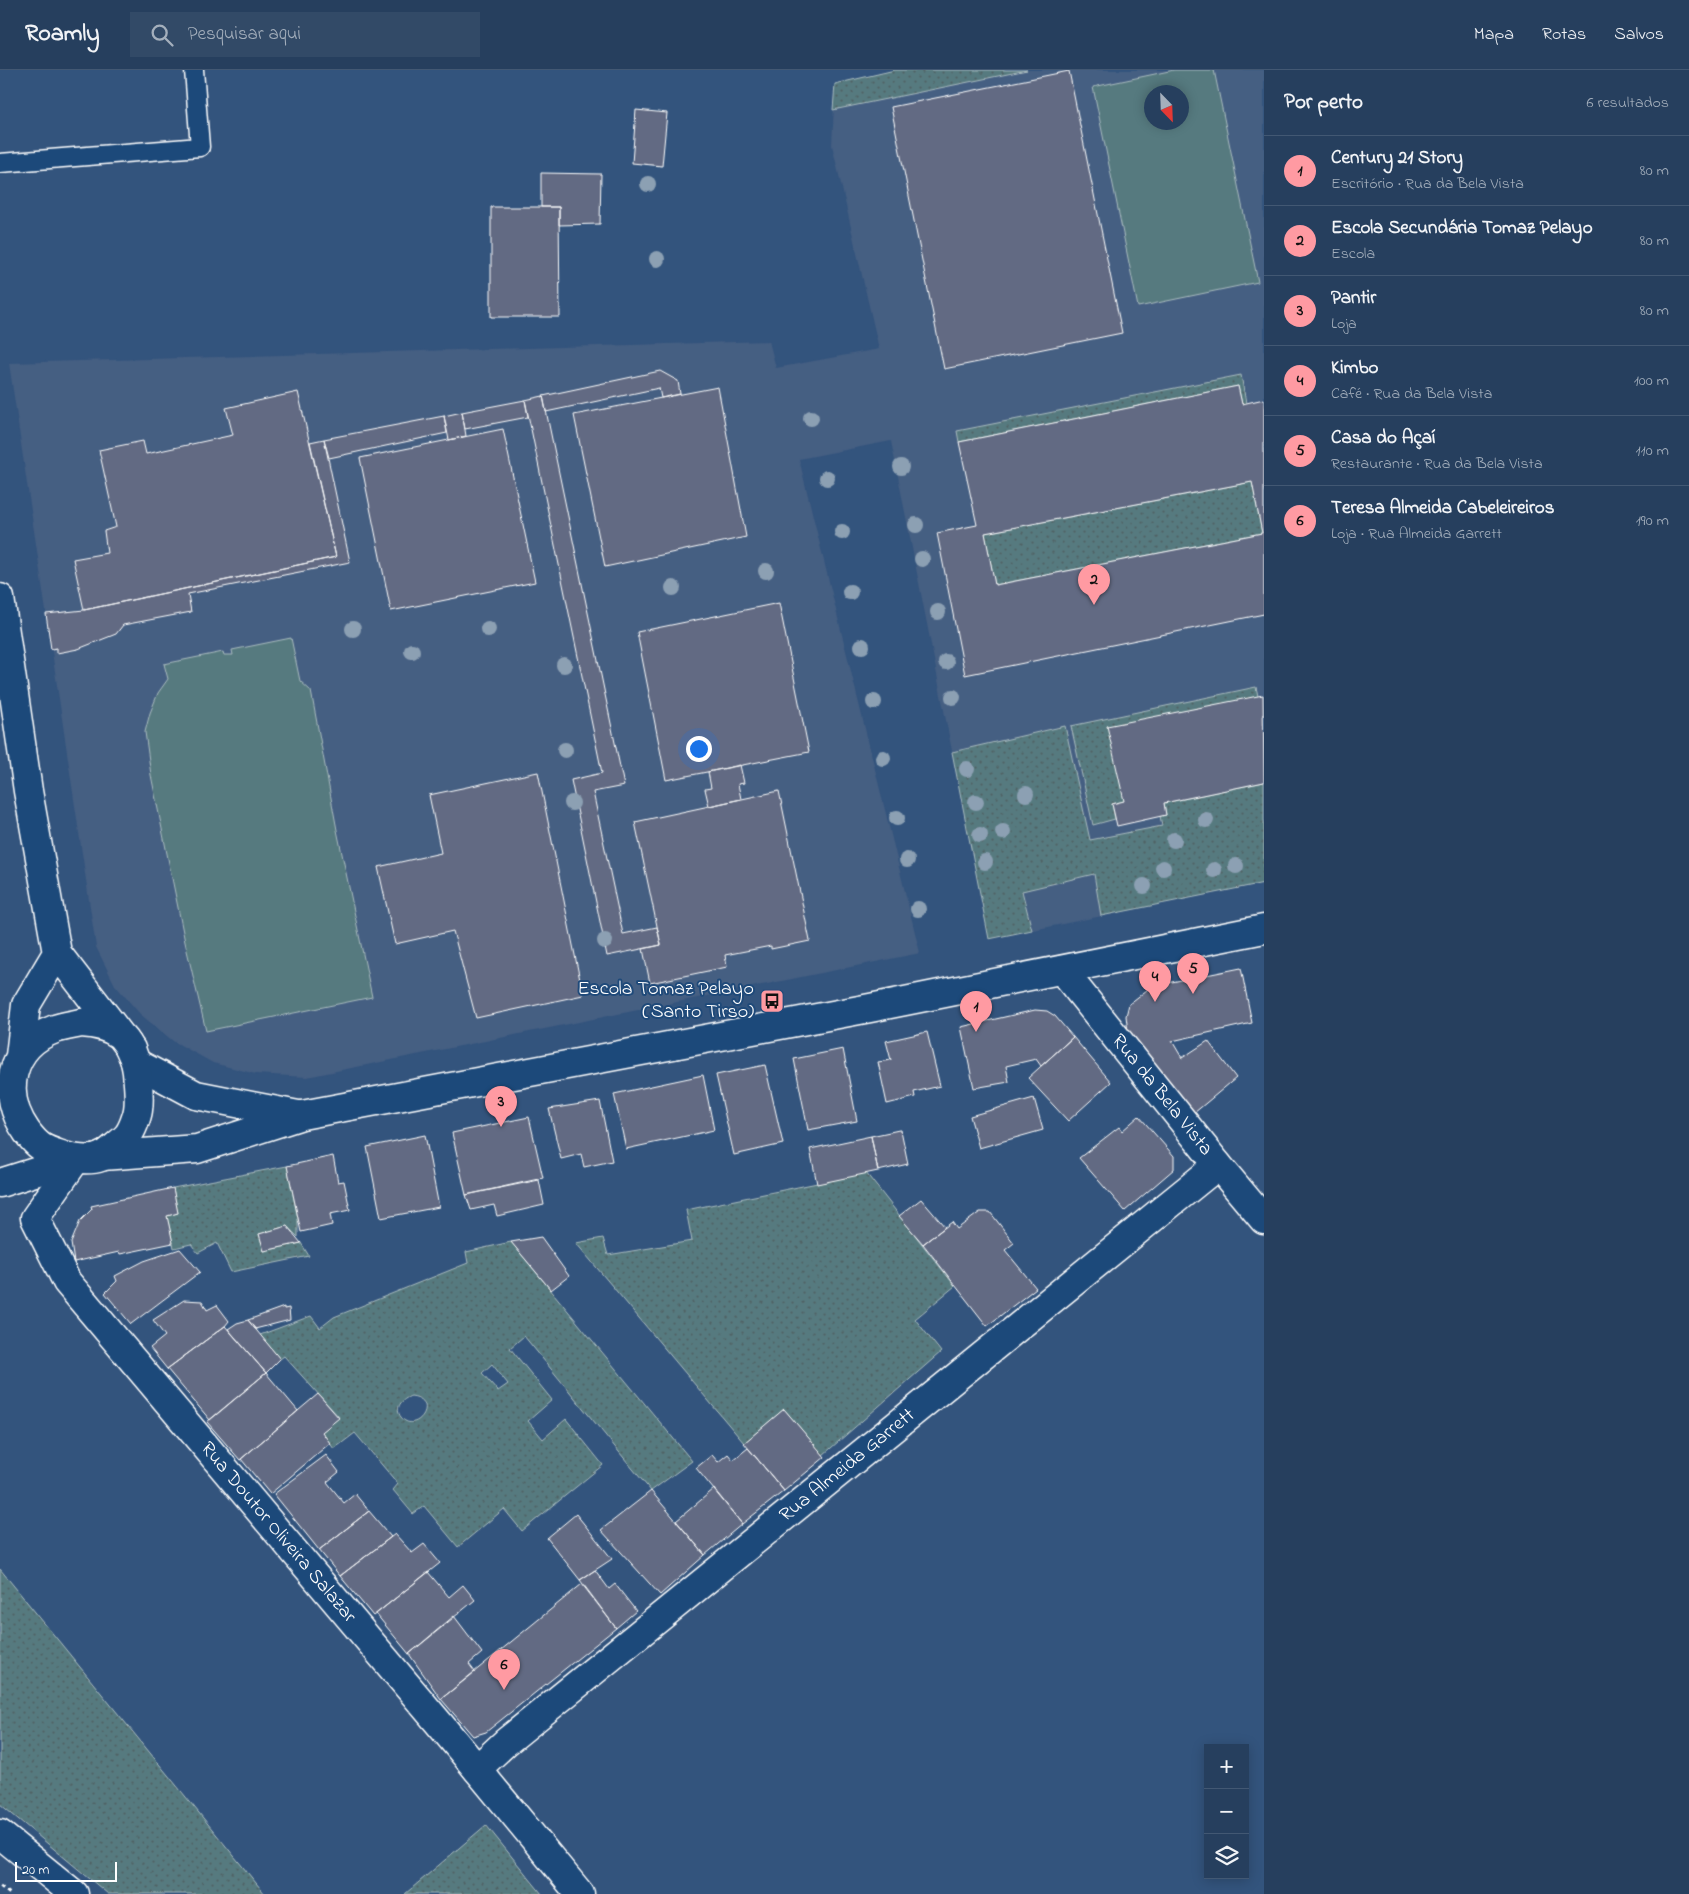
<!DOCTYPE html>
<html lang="pt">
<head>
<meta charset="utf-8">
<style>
	:root { --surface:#263f5e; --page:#324a67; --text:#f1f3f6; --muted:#a4afbc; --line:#425873; --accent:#ff9aa2 }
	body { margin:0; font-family:"Indie Flower",sans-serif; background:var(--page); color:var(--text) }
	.controls { position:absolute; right:15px; bottom:15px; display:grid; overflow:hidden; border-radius:0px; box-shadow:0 2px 12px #0003 }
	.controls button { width:45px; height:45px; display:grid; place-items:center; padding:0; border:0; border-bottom:1px solid var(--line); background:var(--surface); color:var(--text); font:25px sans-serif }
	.compass { position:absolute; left:1144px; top:15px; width:45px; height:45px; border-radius:50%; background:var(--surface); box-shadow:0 2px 12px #0003; rotate:157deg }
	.scale { position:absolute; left:15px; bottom:12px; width:102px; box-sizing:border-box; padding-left:5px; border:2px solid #fff; border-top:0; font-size:14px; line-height:18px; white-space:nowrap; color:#fff; -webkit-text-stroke:4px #1f4a7a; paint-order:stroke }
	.you { position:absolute; left:698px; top:678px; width:18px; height:18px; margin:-12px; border:4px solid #fff; border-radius:50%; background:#1a73e8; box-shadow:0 0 0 8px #1a73e833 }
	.badge { display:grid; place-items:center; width:32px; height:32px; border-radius:50%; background:var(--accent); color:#111; font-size:16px; font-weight:700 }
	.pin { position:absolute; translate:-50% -41px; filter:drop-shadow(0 1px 2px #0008) }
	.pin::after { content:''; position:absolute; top:26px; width:18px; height:15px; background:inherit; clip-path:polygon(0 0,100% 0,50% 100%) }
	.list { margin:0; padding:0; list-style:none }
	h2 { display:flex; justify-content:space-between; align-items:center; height:65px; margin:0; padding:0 20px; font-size:21px }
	h2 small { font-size:16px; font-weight:400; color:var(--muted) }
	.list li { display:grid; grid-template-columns:32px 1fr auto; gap:15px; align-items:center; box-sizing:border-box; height:70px; padding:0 20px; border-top:1px solid var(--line) }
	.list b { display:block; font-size:19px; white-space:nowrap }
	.list p { margin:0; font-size:16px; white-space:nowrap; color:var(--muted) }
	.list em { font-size:16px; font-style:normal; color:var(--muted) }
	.icon { flex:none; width:28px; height:28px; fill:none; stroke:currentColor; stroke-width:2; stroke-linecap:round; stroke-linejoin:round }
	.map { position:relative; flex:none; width:1264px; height:1824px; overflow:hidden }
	header { display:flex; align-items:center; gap:30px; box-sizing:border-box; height:70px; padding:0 25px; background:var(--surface); border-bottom:1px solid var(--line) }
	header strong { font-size:24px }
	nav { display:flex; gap:28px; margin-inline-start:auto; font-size:18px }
	.search { width:350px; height:45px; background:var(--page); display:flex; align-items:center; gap:12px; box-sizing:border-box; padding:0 18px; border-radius:0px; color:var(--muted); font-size:19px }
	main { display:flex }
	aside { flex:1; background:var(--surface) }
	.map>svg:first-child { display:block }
</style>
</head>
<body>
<header>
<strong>Roamly</strong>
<div class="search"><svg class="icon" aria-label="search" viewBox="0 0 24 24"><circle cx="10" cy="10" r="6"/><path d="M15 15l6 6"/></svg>Pesquisar aqui</div>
<nav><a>Mapa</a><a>Rotas</a><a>Salvos</a></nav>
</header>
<main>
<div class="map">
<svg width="1264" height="1824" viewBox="0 0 1264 1824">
	<defs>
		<pattern id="grass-dots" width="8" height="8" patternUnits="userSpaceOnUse" patternTransform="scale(1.25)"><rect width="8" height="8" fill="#567a7f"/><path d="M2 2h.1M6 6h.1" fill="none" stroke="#506163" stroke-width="1.8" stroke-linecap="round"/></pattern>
	</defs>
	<rect width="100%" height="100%" fill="#33547d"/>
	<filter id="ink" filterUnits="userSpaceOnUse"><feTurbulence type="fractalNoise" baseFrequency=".02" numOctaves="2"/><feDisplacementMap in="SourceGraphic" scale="10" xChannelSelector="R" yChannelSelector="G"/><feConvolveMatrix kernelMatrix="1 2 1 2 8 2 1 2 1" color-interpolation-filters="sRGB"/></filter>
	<g filter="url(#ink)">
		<!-- built -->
		<path fill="#455e82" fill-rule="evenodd" d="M895,0H1264V813L989,869L891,371L799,389L920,883L307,1007L256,1004L213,993L173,971L140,944L115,915L96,877L9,293L769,271L776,298L879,279L832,75L835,14ZM1152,22H1182V52H1152Z"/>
		<!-- grass -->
		<path fill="url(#grass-dots)" stroke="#aabcbf" fill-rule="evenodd" d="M895,0H1027L833,40L835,14Z
			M1241,305L1246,333L1242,334L1238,316L959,372L957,361Z
			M1252,412L1262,463L995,515L985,463Z
			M1256,617L1258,626L1124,731L1112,734L1115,749L1093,755L1071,656Z
			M1065,656L1090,770L1162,756L1160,746L1166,745L1164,733L1264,712V813L1101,846L1094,804L1022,821L1032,860L989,869L952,682Z
			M287,1096L298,1149V1167L287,1156L259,1164L264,1181L301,1173L309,1186L231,1202L217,1173L198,1183L191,1174L174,1178L167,1146L178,1143L173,1118Z
			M866,1103L955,1216L915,1249L941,1282L823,1385L784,1339L744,1373L576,1173L603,1168L608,1185L692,1171L686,1140Z
			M511,1172L692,1391L651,1421L524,1266L510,1278L552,1330L528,1351L543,1369L566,1349L603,1395L522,1461L504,1439L458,1477L424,1436L413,1444L393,1420L398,1414L355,1363L334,1379L322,1362L339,1347L284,1286L280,1289L260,1265L311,1246L320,1258L334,1247L468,1193L466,1182ZM492,1294L508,1314L498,1321L482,1303ZM411,1326C442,1330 415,1366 401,1347C394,1338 402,1329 411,1326Z
			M0,1499L265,1824H108L0,1734Z
			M486,1755L542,1824H405Z"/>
		<!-- pitch -->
		<path fill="#567a7f" stroke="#aabcbf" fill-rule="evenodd" d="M1174,0H1214L1258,212L1138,237L1093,17ZM1182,22V52H1152V22Z
			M291,568L300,611L311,621L337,760L372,927L206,961L185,872L151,705L145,662L150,643L158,623L168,609L164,594L223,582L224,585H233L232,580Z"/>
		<!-- building -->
		<path fill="#626b83" stroke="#fff" fill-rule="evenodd" d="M1069,1L1122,263L944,299L891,37Z
			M636,40L667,43L662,96L632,93Z
			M541,103L601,104L600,154L559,155V137H541Z
			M491,137H559L560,247H491Z
			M660,301L678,311L680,324L661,328L659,318L546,342L543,326Z
			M1238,316L1242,334L1264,329V544L965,605L937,463L977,455L959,372ZM1252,412L1262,463L995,515L985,463Z
			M718,317L746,467L605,497L574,345Z
			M298,322L336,487L84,540L73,489L107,483L104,461L116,457L99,380L143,371L146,384L233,365L226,338Z
			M543,326L624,716L593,722L623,864L657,857L661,875L607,886L571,710L602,703L525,330Z
			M525,330L528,347L465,359L462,342Z
			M462,342L466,366L449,370L444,346Z
			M444,346L447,363L329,388L324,369Z
			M503,359L535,512L391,541L360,388Z
			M324,369L350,492L188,524L191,542L123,555L116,564L78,579L57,583V578L51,579L46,544L84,540L336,487L310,372Z
			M779,533L809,682L666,710L637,562Z
			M1263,625L1264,712L1164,733L1166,745L1117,756L1112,734L1124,731L1107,656Z
			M740,695L744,713L738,714L741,729L709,736L705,719L711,718L708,702Z
			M538,702L583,925L476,948L453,861L395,874L378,797L441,783L429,725Z
			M779,721L810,871L771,879V876L725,885L727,897L650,913L643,879L661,875L635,752Z
			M1241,898L1252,953L1172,971L1182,988L1208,971L1236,1008L1194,1043L1132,970L1128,962L1126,946L1129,934L1152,916Z
			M1035,940L1047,941L1055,946L1073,967L1041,996L1036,989L1006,996L1009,1012L974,1018L961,957Z
			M927,962L940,1016L914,1022L915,1027L887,1034L878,992L891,990L886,971Z
			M1073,967L1111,1012L1068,1051L1028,1008Z
			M843,979L857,1051L808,1060L794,989Z
			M765,995L783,1074L734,1085L716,1005Z
			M703,1005L714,1060L626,1079L614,1024Z
			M1034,1028L1043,1060L979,1078L970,1046Z
			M600,1031L612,1091L584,1097L581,1084L561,1089L549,1039Z
			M1139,1046L1174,1086V1099L1125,1141L1079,1088L1119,1057L1122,1061Z
			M529,1047L543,1108L466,1125L452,1063Z
			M899,1060H901L908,1094L878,1101L871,1066Z
			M425,1065L439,1137L381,1148L367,1077Z
			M871,1066L878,1101L817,1114L810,1079Z
			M333,1086L338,1112L344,1111L350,1140L330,1144L332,1155L301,1162L287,1096Z
			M539,1110L544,1135L497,1146L494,1135L471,1140L466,1125Z
			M173,1118L178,1143L167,1146L173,1173L120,1184L119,1182L74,1192L71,1173L80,1151L92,1139L91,1136Z
			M921,1129L945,1157L923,1174L899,1146Z
			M980,1142H990L1014,1173L1005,1180L1036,1218L987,1256L923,1174L952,1152L957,1159Z
			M287,1156L301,1173L264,1181L259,1164Z
			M541,1167L569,1206L551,1220L511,1172Z
			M180,1179L200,1202L131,1254L105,1223L117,1211L115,1206L144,1191Z
			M184,1230L202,1231L207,1240L217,1235L229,1251L225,1256L167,1299L150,1278L165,1266L153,1250Z
			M284,1237V1239L289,1238L290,1250L255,1259L248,1250Z
			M248,1250L280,1289L266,1303L228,1259L237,1253Z
			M225,1256L266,1303L210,1350L167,1299Z
			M266,1303L298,1341L240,1390L207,1352Z
			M318,1324L339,1348L322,1362L330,1373L270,1424L241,1389Z
			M784,1339L825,1387L784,1421L744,1373Z
			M748,1378L784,1421L742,1454L696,1398L712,1385L718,1392L728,1384L733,1390Z
			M326,1385L339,1402L327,1412L344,1433L355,1424L369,1441L319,1480L274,1424Z
			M714,1419L742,1454L705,1485L676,1451Z
			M651,1421L705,1485L660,1525L601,1460Z
			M369,1441L391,1467L340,1506L319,1480Z
			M576,1444L612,1489L580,1510L547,1468Z
			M395,1464L412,1483L424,1474L440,1493L373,1546L340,1506Z
			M595,1500L609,1519L615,1514L636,1541L616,1558L580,1510Z
			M428,1502L449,1527L463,1515L475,1530L409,1584L376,1544Z
			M582,1514L616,1558L486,1662L473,1666L441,1629Z
			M454,1546L482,1583L469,1594L475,1602L441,1629L409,1584Z"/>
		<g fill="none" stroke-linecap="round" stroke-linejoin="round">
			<!-- service casing -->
			<g stroke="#fff" stroke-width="21">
				<path id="service" d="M0,93L200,77L194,0"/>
			</g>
			<!-- minor casing -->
			<g stroke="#fff" stroke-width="31">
				<g id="minor">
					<path id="s1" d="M1062,900L1218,1095L1264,1150"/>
					<path id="s2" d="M76,1089L35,1148L67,1212L448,1664L580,1824"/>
					<path id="s3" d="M477,1699L506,1672L1218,1095"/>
				</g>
			</g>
			<!-- tertiary casing -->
			<g stroke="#fff" stroke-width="31">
				<path id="tertiary" d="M128,975L136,993L196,1025L298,1045
					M102,1086L197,1079L302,1045L870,938L1264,859
					M0,1764L74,1824"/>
			</g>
			<!-- secondary casing -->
			<g stroke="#fff" stroke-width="31">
				<path id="secondary" d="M0,528L28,721L57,883L131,979L136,993
					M81,953C95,954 108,956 120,965C131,974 135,989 137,1002C138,1015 140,1028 138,1040C137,1047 132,1060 128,1065C125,1069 106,1085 101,1087C90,1091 75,1089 64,1086C44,1079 40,1079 27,1062C0,1024 9,976 55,959C63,956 72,955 81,953Z
					M20,986L26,935L57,883
					M0,1113L76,1089"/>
			</g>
			<!-- path -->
			<path stroke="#fff" stroke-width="3" stroke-dasharray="4 4" stroke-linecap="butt" d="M0,1816L10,1824"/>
			<!-- service -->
			<use href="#service" stroke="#1f4a7a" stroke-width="18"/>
			<!-- minor -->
			<use href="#minor" stroke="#1f4a7a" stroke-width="28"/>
			<!-- tertiary -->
			<use href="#tertiary" stroke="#1f4a7a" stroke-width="28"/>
			<!-- secondary -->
			<use href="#secondary" stroke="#1f4a7a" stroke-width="28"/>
		</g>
		<!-- trees -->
		<g fill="#8ca0b3">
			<circle cx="648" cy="114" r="8"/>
			<circle cx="657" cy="189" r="8"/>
			<circle cx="811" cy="348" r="8"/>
			<circle cx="901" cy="397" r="8"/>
			<circle cx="827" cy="408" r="8"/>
			<circle cx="916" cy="455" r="8"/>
			<circle cx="842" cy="462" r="8"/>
			<circle cx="922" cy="489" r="8"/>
			<circle cx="766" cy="501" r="8"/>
			<circle cx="673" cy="518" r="8"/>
			<circle cx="850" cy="522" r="8"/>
			<circle cx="938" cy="542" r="8"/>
			<circle cx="353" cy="559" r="8"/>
			<circle cx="488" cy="559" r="8"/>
			<circle cx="862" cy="576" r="8"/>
			<circle cx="412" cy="581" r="8"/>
			<circle cx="946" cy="592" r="8"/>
			<circle cx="564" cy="595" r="8"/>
			<circle cx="953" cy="627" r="8"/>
			<circle cx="874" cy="632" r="8"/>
			<circle cx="565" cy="680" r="8"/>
			<circle cx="883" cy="688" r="8"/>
			<circle cx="967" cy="699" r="8"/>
			<circle cx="1026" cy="724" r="8"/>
			<circle cx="976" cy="732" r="8"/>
			<circle cx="572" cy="733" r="8"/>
			<circle cx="897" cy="748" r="8"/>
			<circle cx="1206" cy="750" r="8"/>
			<circle cx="1003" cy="762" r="8"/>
			<circle cx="980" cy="765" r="8"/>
			<circle cx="1174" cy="770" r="8"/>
			<circle cx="907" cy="790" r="8"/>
			<circle cx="985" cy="792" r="8"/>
			<circle cx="1236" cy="796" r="8"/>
			<circle cx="1163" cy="798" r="8"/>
			<circle cx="1214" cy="800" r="8"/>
			<circle cx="1144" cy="816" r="8"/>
			<circle cx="918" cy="839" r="8"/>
			<circle cx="605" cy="871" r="8"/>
		</g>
	</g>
	<!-- icons -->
	<defs>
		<g id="bus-square" transform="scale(1.25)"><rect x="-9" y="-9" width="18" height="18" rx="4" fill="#ff9aa2" stroke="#1f4a7a"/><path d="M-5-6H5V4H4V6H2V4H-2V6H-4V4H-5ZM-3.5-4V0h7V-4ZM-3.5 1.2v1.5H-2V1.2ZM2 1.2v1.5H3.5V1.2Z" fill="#111"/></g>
	</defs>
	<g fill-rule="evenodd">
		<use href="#bus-square" x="772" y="931"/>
	</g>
	<g text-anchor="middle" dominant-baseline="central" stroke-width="4" stroke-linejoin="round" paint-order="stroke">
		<!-- poi labels -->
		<g font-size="20" fill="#fff" stroke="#1f4a7a" text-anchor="end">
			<text x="754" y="919">Escola Tomaz Pelayo<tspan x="754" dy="23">(Santo Tirso)</tspan></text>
		</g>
		<!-- street labels -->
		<g font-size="20" fill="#fff" stroke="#1f4a7a">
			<text stroke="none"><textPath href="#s1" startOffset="160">Rua da Bela Vista</textPath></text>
			<text stroke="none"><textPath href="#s3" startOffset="479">Rua Almeida Garrett</textPath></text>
			<text stroke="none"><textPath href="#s2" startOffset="471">Rua Doutor Oliveira Salazar</textPath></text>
		</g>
	</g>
</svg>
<div class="controls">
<button>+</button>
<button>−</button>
<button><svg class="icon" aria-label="layers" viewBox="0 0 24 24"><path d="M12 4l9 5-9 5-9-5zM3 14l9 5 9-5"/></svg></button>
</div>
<svg class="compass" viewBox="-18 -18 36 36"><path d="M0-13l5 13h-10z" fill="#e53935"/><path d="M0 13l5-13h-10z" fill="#a4afbc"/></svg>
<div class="scale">20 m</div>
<div class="you"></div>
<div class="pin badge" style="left:976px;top:962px">1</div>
<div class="pin badge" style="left:1094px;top:535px">2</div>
<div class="pin badge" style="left:501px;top:1057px">3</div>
<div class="pin badge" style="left:1155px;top:932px">4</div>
<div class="pin badge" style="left:1193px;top:924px">5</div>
<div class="pin badge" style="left:504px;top:1620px">6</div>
</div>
<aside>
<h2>Por perto<small>6 resultados</small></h2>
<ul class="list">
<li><span class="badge">1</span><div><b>Century 21 Story</b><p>Escritório · Rua da Bela Vista</p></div><em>80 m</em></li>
<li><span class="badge">2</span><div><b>Escola Secundária Tomaz Pelayo</b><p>Escola</p></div><em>80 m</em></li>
<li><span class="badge">3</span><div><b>Pantir</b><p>Loja</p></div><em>80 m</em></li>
<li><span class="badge">4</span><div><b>Kimbo</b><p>Café · Rua da Bela Vista</p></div><em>100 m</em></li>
<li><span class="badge">5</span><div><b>Casa do Açaí</b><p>Restaurante · Rua da Bela Vista</p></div><em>110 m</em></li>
<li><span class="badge">6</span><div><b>Teresa Almeida Cabeleireiros</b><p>Loja · Rua Almeida Garrett</p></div><em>190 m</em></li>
</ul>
</aside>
</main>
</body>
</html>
